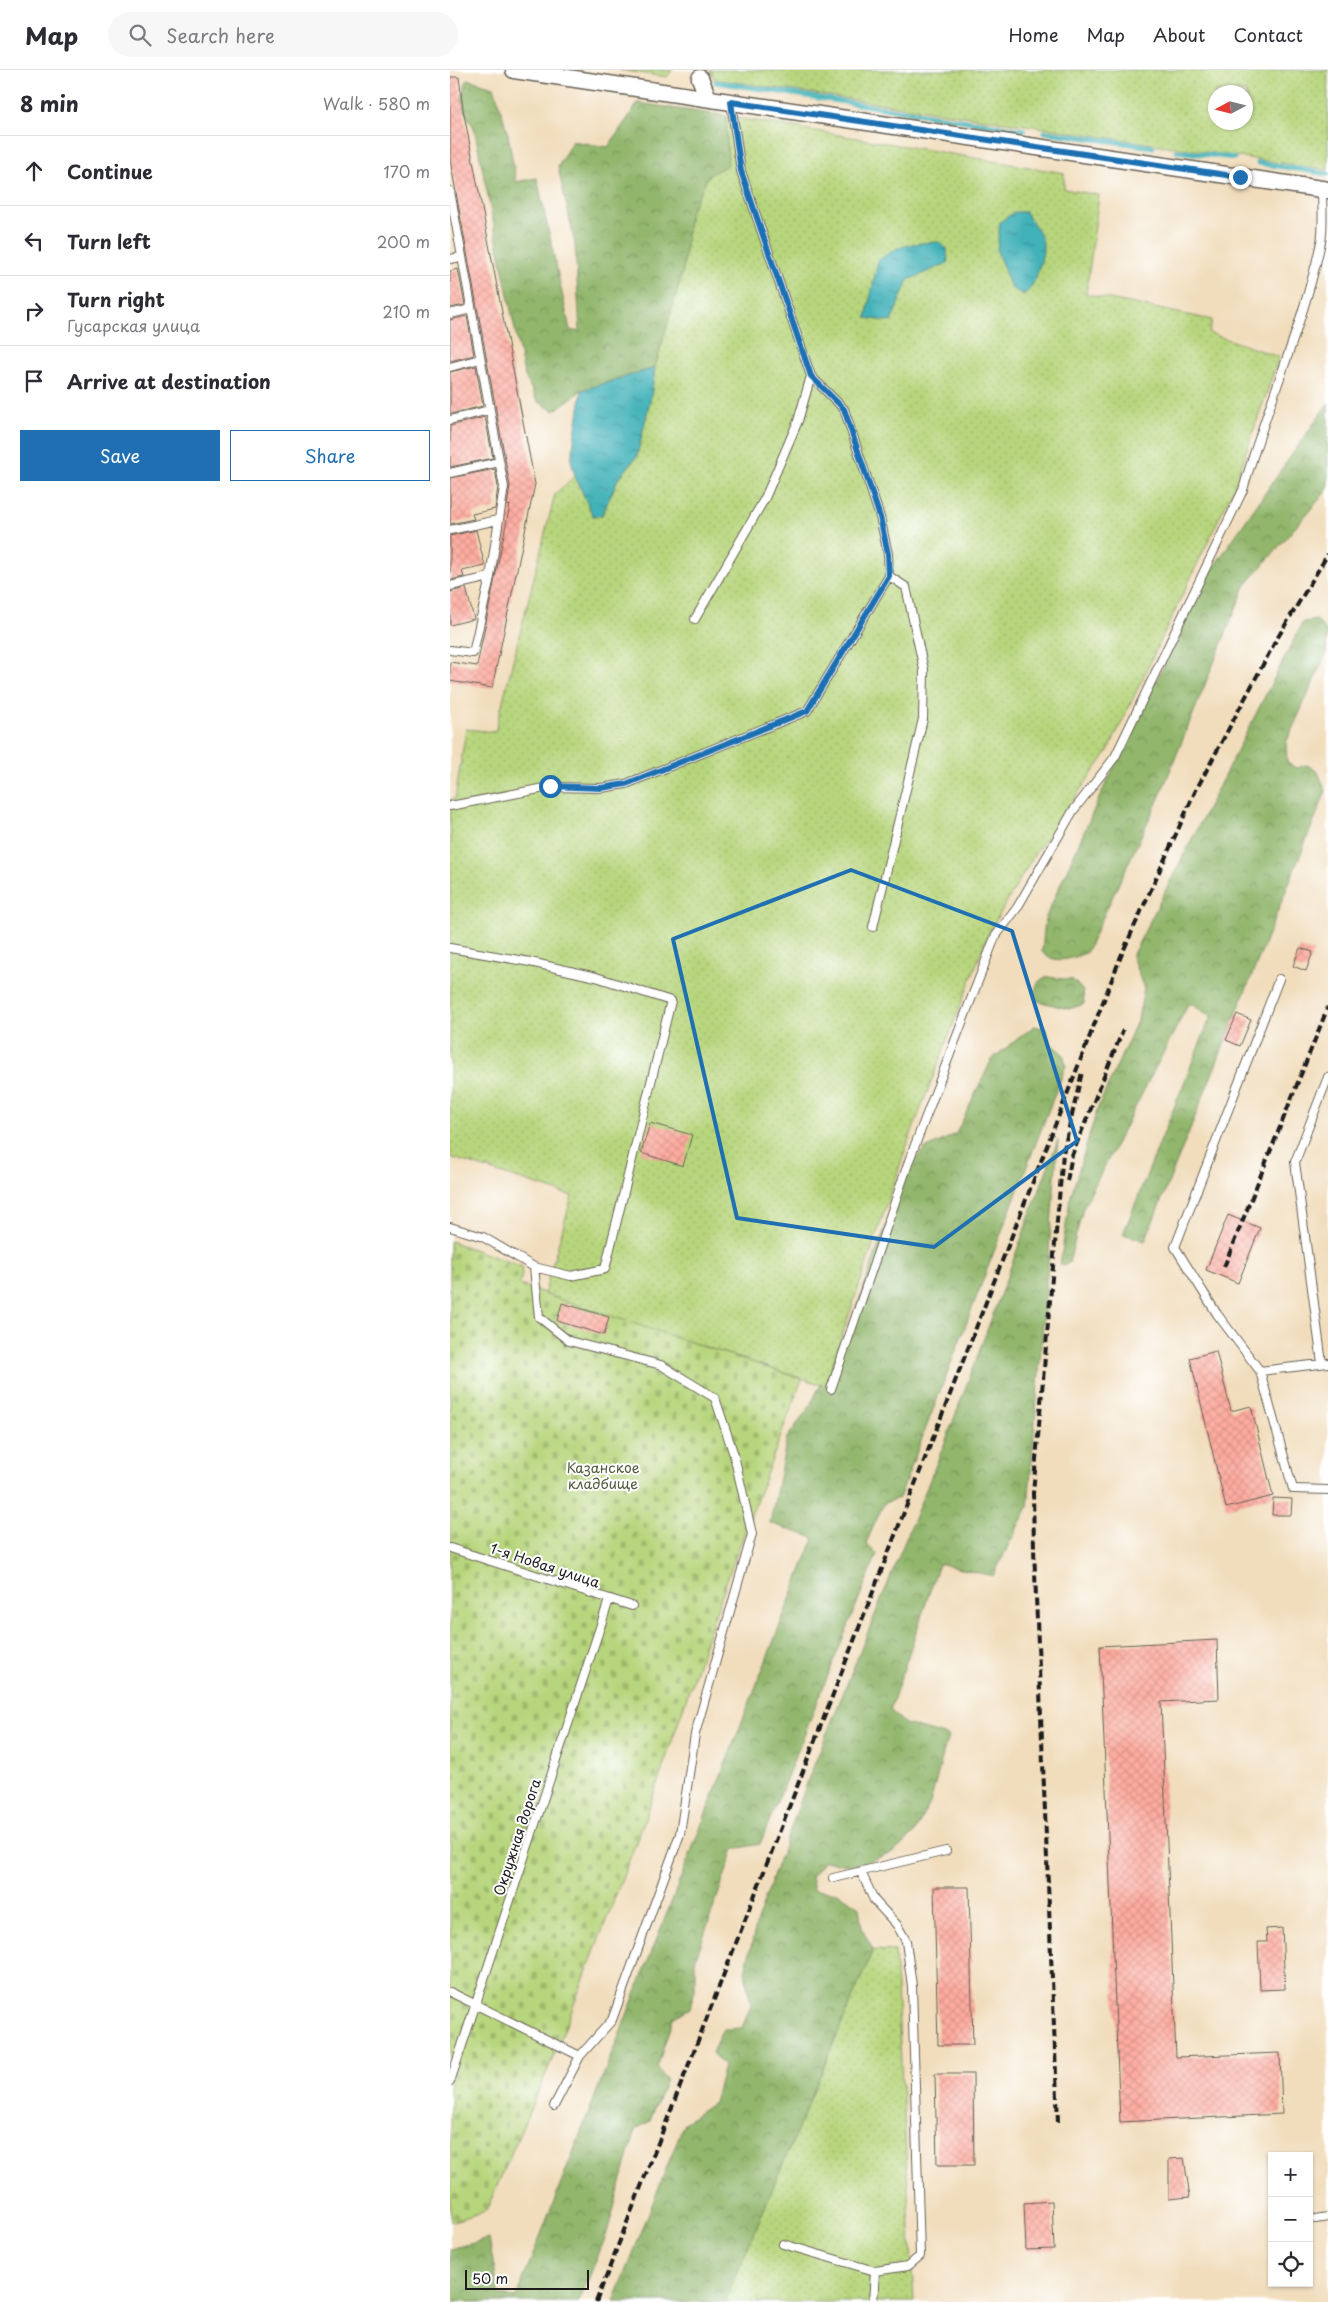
<!DOCTYPE html>
<html lang="en">
<head>
<meta charset="utf-8">
<style>
	:root { --surface:#fff; --page:#f7f7f7; --text:#2b2b33; --muted:#7c7c81; --line:#e1e1e2; --accent:#1f6fb2 }
	body { margin:0; font-family:"Playpen Sans",sans-serif; background:var(--page); color:var(--text) }
	.controls { position:absolute; right:15px; bottom:15px; display:grid; overflow:hidden; border-radius:0px; box-shadow:0 1px 4px #0004 }
	.controls button { width:45px; height:45px; display:grid; place-items:center; padding:0; border:0; border-bottom:1px solid var(--line); background:var(--surface); color:var(--text); font:25px sans-serif }
	.compass { position:absolute; left:758px; top:15px; width:45px; height:45px; border-radius:50%; background:var(--surface); box-shadow:0 1px 4px #0004; rotate:263deg }
	.scale { position:absolute; left:15px; bottom:12px; width:124px; box-sizing:border-box; padding-left:5px; border:2px solid #1c1c1c; border-top:0; font-size:14px; line-height:18px; white-space:nowrap; color:#1c1c1c; -webkit-text-stroke:4px #fff; paint-order:stroke }
	.stop { position:absolute; width:15px; height:15px; margin:-11px; border:4px solid #1f6fb2; border-radius:50%; background:#fff }
	.stop.end { background:#1f6fb2; border-color:#fff; box-shadow:0 1px 5px #0008 }
	.list { margin:0; padding:0; list-style:none }
	h2 { display:flex; justify-content:space-between; align-items:center; height:65px; margin:0; padding:0 20px; font-size:21px }
	h2 small { font-size:16px; font-weight:400; color:var(--muted) }
	.list li { display:grid; grid-template-columns:32px 1fr auto; gap:15px; align-items:center; box-sizing:border-box; height:70px; padding:0 20px; border-top:1px solid var(--line) }
	.list b { display:block; font-size:19px; white-space:nowrap }
	.list p { margin:0; font-size:16px; white-space:nowrap; color:var(--muted) }
	.list em { font-size:16px; font-style:normal; color:var(--muted) }
	.actions { display:flex; gap:10px; padding:15px 20px }
	.actions a { flex:1; padding:11px 0; border:1px solid var(--accent); border-radius:0px; text-align:center; font-size:18px; color:var(--accent) }
	.actions .main { background:var(--accent); color:#fff }
	.icon { flex:none; width:28px; height:28px; fill:none; stroke:currentColor; stroke-width:2; stroke-linecap:round; stroke-linejoin:round }
	.map { position:relative; flex:none; width:878px; height:2232px; overflow:hidden }
	header { display:flex; align-items:center; gap:30px; box-sizing:border-box; height:70px; padding:0 25px; background:var(--surface); border-bottom:1px solid var(--line) }
	header strong { font-size:24px }
	nav { display:flex; gap:28px; margin-inline-start:auto; font-size:18px }
	.search { width:350px; height:45px; background:var(--page); display:flex; align-items:center; gap:12px; box-sizing:border-box; padding:0 18px; border-radius:28px; color:var(--muted); font-size:19px }
	main { display:flex }
	aside { flex:1; background:var(--surface) }
	.map>svg:first-child { display:block }
</style>
</head>
<body>
<header>
<strong>Map</strong>
<div class="search"><svg class="icon" aria-label="search" viewBox="0 0 24 24"><circle cx="10" cy="10" r="6"/><path d="M15 15l6 6"/></svg>Search here</div>
<nav><a>Home</a><a>Map</a><a>About</a><a>Contact</a></nav>
</header>
<main>
<aside>
<h2>8 min<small>Walk · 580 m</small></h2>
<ul class="list">
<li><svg class="icon" aria-label="ahead" viewBox="0 0 24 24"><path d="M12 20V5M6 11l6-6 6 6"/></svg><div><b>Continue</b></div><em>170 m</em></li>
<li><svg class="icon" aria-label="left" viewBox="0 0 24 24"><path d="M17 20v-9H6M10 6l-5 5 5 5"/></svg><div><b>Turn left</b></div><em>200 m</em></li>
<li><svg class="icon" aria-label="right" viewBox="0 0 24 24"><path d="M7 20v-9h11M14 6l5 5-5 5"/></svg><div><b>Turn right</b><p>Гусарская улица</p></div><em>210 m</em></li>
<li><svg class="icon" aria-label="arrive" viewBox="0 0 24 24"><path d="M6 21V4h12l-3 4 3 4H6"/></svg><div><b>Arrive at destination</b></div></li>
</ul>
<div class="actions"><a class="main">Save</a><a>Share</a></div>
</aside>
<div class="map">
<svg width="878" height="2232" viewBox="0 0 878 2232">
	<defs>
		<pattern id="forest-crowns" width="20" height="18" patternUnits="userSpaceOnUse" patternTransform="scale(1.25)"><rect width="20" height="18" fill="#91b66c"/><path d="M2 6a3 3 0 1 1 6 0M12 15a3 3 0 1 1 6 0" fill="none" stroke="#769358"/></pattern>
		<pattern id="cemetery-stones" width="16" height="16" patternUnits="userSpaceOnUse" patternTransform="scale(1.25)"><rect width="16" height="16" fill="#b7d57c"/><path d="M2 7V4a2 2 0 0 1 4 0v3zM10 15v-3a2 2 0 0 1 4 0v3z" fill="#9db66b"/></pattern>
		<pattern id="garden-dots" width="8" height="8" patternUnits="userSpaceOnUse" patternTransform="scale(1.25)"><rect width="8" height="8" fill="#b7d57c"/><path d="M2 2h.1M6 6h.1" fill="none" stroke="#9db66b" stroke-width="1.8" stroke-linecap="round"/></pattern>
		<pattern id="water-ripples" width="26" height="14" patternUnits="userSpaceOnUse" patternTransform="scale(1.25)"><rect width="26" height="14" fill="#42b2b9"/><path d="M2 4q2-2 4 0t4 0M15 11q2-2 4 0t4 0" fill="none" stroke="#369096"/></pattern>
		<pattern id="building-cross-hatch" width="8" height="8" patternUnits="userSpaceOnUse" patternTransform="scale(1.25)"><rect width="8" height="8" fill="#feab9f"/><path d="M0 0l8 8M0 8l8-8" fill="none" stroke="#d99388"/></pattern>
	</defs>
	<rect width="100%" height="100%" fill="#fff"/>
	<filter id="ink" filterUnits="userSpaceOnUse"><feTurbulence type="fractalNoise" baseFrequency=".02" numOctaves="2"/><feDisplacementMap in="SourceGraphic" scale="10" xChannelSelector="R" yChannelSelector="G"/><feConvolveMatrix kernelMatrix="1 2 1 2 8 2 1 2 1" color-interpolation-filters="sRGB"/></filter>
	<filter id="wash" filterUnits="userSpaceOnUse"><feTurbulence type="fractalNoise" baseFrequency=".0096" numOctaves="4" result="noise"/><feDisplacementMap in="SourceGraphic" scale="20" xChannelSelector="R" yChannelSelector="G"/><feGaussianBlur stdDeviation="1.12" result="paint"/><feColorMatrix in="noise" values="0 0 0 0 0 0 0 0 0 0 0 0 0 0 0 0 0 1.4 0 .05"/><feComposite in="paint" operator="in"/></filter>
	<g filter="url(#wash)">
		<rect width="100%" height="100%" fill="#f1ddbc"/>
		<!-- forest -->
		<path fill="url(#forest-crowns)" stroke="#566944" d="M17,9L44,17L58,64L66,112L87,108L120,260L130,262L125,174L108,97L122,71L158,77L188,33L276,46L278,95L259,105L240,142L233,200L205,298L132,320L104,341L87,331L74,304L24,57C11,37 9,32 17,9Z
			M878,333V419L795,516L709,728L636,883C619,889 606,895 592,882L595,849L651,724L758,505Z
			M867,550L877,563L876,584L836,673L837,693L847,698L857,695L868,702L876,721L695,1171L673,1164L761,946L739,933L633,1138L619,1193L610,1195L620,1129L647,1040L688,949L694,919L682,886L853,552Z
			M597,907L623,910L633,921L634,934L619,939L588,931L584,923L588,912Z
			M584,956L595,958L601,974L613,984L616,995L449,1428L434,1433L416,1473L427,1484L310,1774L284,1779L245,1891V1920L240,1938L223,1948L207,1998L216,2009L200,2051L186,2059L156,2166L129,2232H0V2179L39,2169L49,2226L66,2228L364,1468L320,1453L337,1368L358,1339L396,1266L457,1097L475,1079L506,1064L542,989Z
			M608,1070L578,1437L543,1506L489,1494L440,1640L455,1654L498,1666L480,1733L464,1764L445,1781L406,1796L374,1791L361,1807L364,1820L389,1823L409,1837L412,1858L423,1880L275,2232H164L234,2053L264,2033L274,1996L262,1983L273,1959L292,1958L301,1935L295,1902L307,1851L360,1705L498,1365Z"/>
		<!-- cemetery -->
		<path fill="url(#cemetery-stones)" stroke="#6a784c" d="M0,1171L73,1197L70,1215L352,1309L278,1507L198,1741L108,1976L36,2141L0,2152Z"/>
		<!-- garden -->
		<path fill="url(#garden-dots)" stroke="#6a784c" fill-rule="evenodd" d="M170,0H222L217,7Z
			M260,0H878V100L264,9ZM796,22V52H766V22Z
			M276,46L614,103V119L649,125L636,224L762,250L759,263L829,287L784,417L658,681L586,782L539,862L458,1072L375,1316L94,1224L122,1126L0,1087V730L5,729L16,659L45,662L105,424L125,406L143,446L152,445L167,411L187,386L201,326L205,298L233,200L240,142L259,105L278,95Z
			M423,1880L445,1881L464,2232H275Z"/>
		<!-- water -->
		<path fill="url(#water-ripples)" stroke="#2f676a" d="M564,142H575C593,167 598,170 588,201C585,211 582,217 574,225L561,218L547,181L550,152Z
			M489,172L497,179L498,193L458,210L441,252L416,248L428,191C449,174 463,173 489,172Z
			M205,298L201,326L187,386L167,411L152,445L143,446L125,406L121,390L132,320Z"/>
		<g fill="none" stroke-linecap="round" stroke-linejoin="round">
			<!-- stream -->
			<path stroke="#42b2b9" stroke-width="5" d="M266,12L574,60
				M595,62L703,77
				M726,81L784,88
				M808,93L878,104"/>
		</g>
		<g id="blocks">
			<!-- building -->
			<path fill="url(#building-cross-hatch)" d="M0,7H9L13,39L85,414L42,618L0,611V592L27,596L60,435L57,436L60,416L0,90Z
				M8,199L15,235L0,238V201Z
				M17,246L24,285L0,291V250Z
				M26,296L33,336L0,344V302Z
				M35,347L43,388L0,397V356Z
				M45,399L48,417L45,439L22,444L24,449L0,454V408Z
				M26,460L35,496L12,501L14,507L0,510V466Z
				M16,518L24,549L0,555V522Z
				M850,878L863,882L856,901L843,896Z
				M787,944L801,950L790,976L776,970Z
				M200,1053L242,1065L233,1096L191,1083Z
				M778,1145L810,1158L788,1213L756,1200Z
				M112,1233L159,1247L154,1265L107,1251Z
				M766,1281L781,1341L801,1336L823,1426L776,1438L740,1288Z
				M823,1428L842,1429L841,1445H822Z
				M767,1570L769,1629L711,1632L726,1987L830,1983L832,2044L670,2052L650,1576Z
				M484,1817H519L523,1975H488Z
				M832,1858L835,1919L810,1920L808,1872H817L816,1859Z
				M485,2004H523L524,2095H487Z
				M734,2088L740,2127L719,2129V2089Z
				M602,2131L604,2179L576,2180L574,2133Z"/>
		</g>
	</g>
	<g filter="url(#ink)">
		<use href="#blocks" fill-opacity="0" stroke="#676054" stroke-width="1"/>
		<g fill="none" stroke-linecap="round" stroke-linejoin="round">
			<!-- service casing -->
			<g stroke="#676054" stroke-width="10">
				<path id="service" d="M0,121L54,417L40,507L23,583L0,580
					M0,189L12,187
					M0,244L21,239
					M0,297L30,289
					M361,306L394,339L430,447L438,484L439,506L456,517L474,600L473,649L423,857
					M0,350L39,340
					M0,403L49,392
					M0,460L48,450
					M0,516L40,507
					M245,549L315,428L348,351L361,306L291,101L281,32
					M0,736L100,717L151,718L176,714L357,641L439,506
					M0,878L80,892L146,907L221,931L155,1199L121,1206L84,1197L33,1167L0,1157
					M829,909L725,1177L767,1244L810,1301L843,1419L878,1420
					M84,1197L89,1247L119,1271L211,1295L265,1328L284,1385L302,1464L245,1664L230,1764L162,1950L130,1986L104,2036
					M872,1293L845,1092L878,1007
					M810,1301L878,1293
					M381,1319L460,1088L545,867L567,838L623,741L665,687L793,420C816,337 853,257 871,172C874,156 872,136 872,119
					M0,1478L182,1536
					M411,1802L424,1830L447,1855L456,1871L462,1916L470,2186L458,2196L425,2201L423,2232
					M383,1808L496,1781
					M0,1922L130,1986
					M0,2012L159,1530
					M865,2149L878,2147
					M333,2174L425,2201"/>
			</g>
			<!-- minor casing -->
			<g stroke="#676054" stroke-width="19">
				<path id="minor" d="M64,0L878,120
					M250,8L258,28"/>
			</g>
			<!-- service -->
			<use href="#service" stroke="#fff" stroke-width="8"/>
			<!-- minor -->
			<use href="#minor" stroke="#fff" stroke-width="16"/>
			<!-- rail -->
			<path stroke="#1c1c1c" stroke-width="4" stroke-dasharray="8 4" stroke-linecap="butt" d="M617,1111L622,1085L673,960
				M774,1197L878,937
				M608,2052L584,1479L583,1423L613,1083L632,1002
				M146,2232L671,886L745,722L825,572L878,484"/>
		</g>
	</g>
	<g fill="none" stroke-linecap="round" stroke-linejoin="round" filter="url(#ink)">
		<!-- route -->
		<path stroke="#1f6fb2" stroke-width="6" d="M100,716L151,718L176,714L357,641L439,506L438,484L430,447L394,339L361,306L291,101L281,32L790,107"/>
	</g>
	<!-- marked area -->
	<path fill="none" stroke="#1f6fb2" stroke-width="4" stroke-linejoin="round" d="M401,800L562,861L627,1071L484,1177L287,1148L223,869Z"/>
	<g text-anchor="middle" dominant-baseline="central" stroke-width="4" stroke-linejoin="round" paint-order="stroke">
		<!-- park labels -->
		<g font-size="14" fill="#525d3e" stroke="#fff">
			<text x="153" y="1397">Казанское<tspan x="153" dy="16">кладбище</tspan></text>
		</g>
		<!-- street labels -->
		<g font-size="14" fill="#1c1c1c" stroke="#fff">
			<text transform="translate(95 1495) rotate(18)">1-я Новая улица</text>
			<text transform="translate(67 1767) rotate(-72)">Окружная дорога</text>
		</g>
	</g>
</svg>
<div class="controls">
<button>+</button>
<button>−</button>
<button><svg class="icon" aria-label="locate" viewBox="0 0 24 24"><circle cx="12" cy="12" r="6"/><path d="M12 2v4M12 18v4M2 12h4M18 12h4"/></svg></button>
</div>
<svg class="compass" viewBox="-18 -18 36 36"><path d="M0-13l5 13h-10z" fill="#e53935"/><path d="M0 13l5-13h-10z" fill="#7c7c81"/></svg>
<div class="scale">50 m</div>
<div class="stop" style="left:100px;top:716px"></div>
<div class="stop end" style="left:790px;top:107px"></div>
</div>
</main>
</body>
</html>
